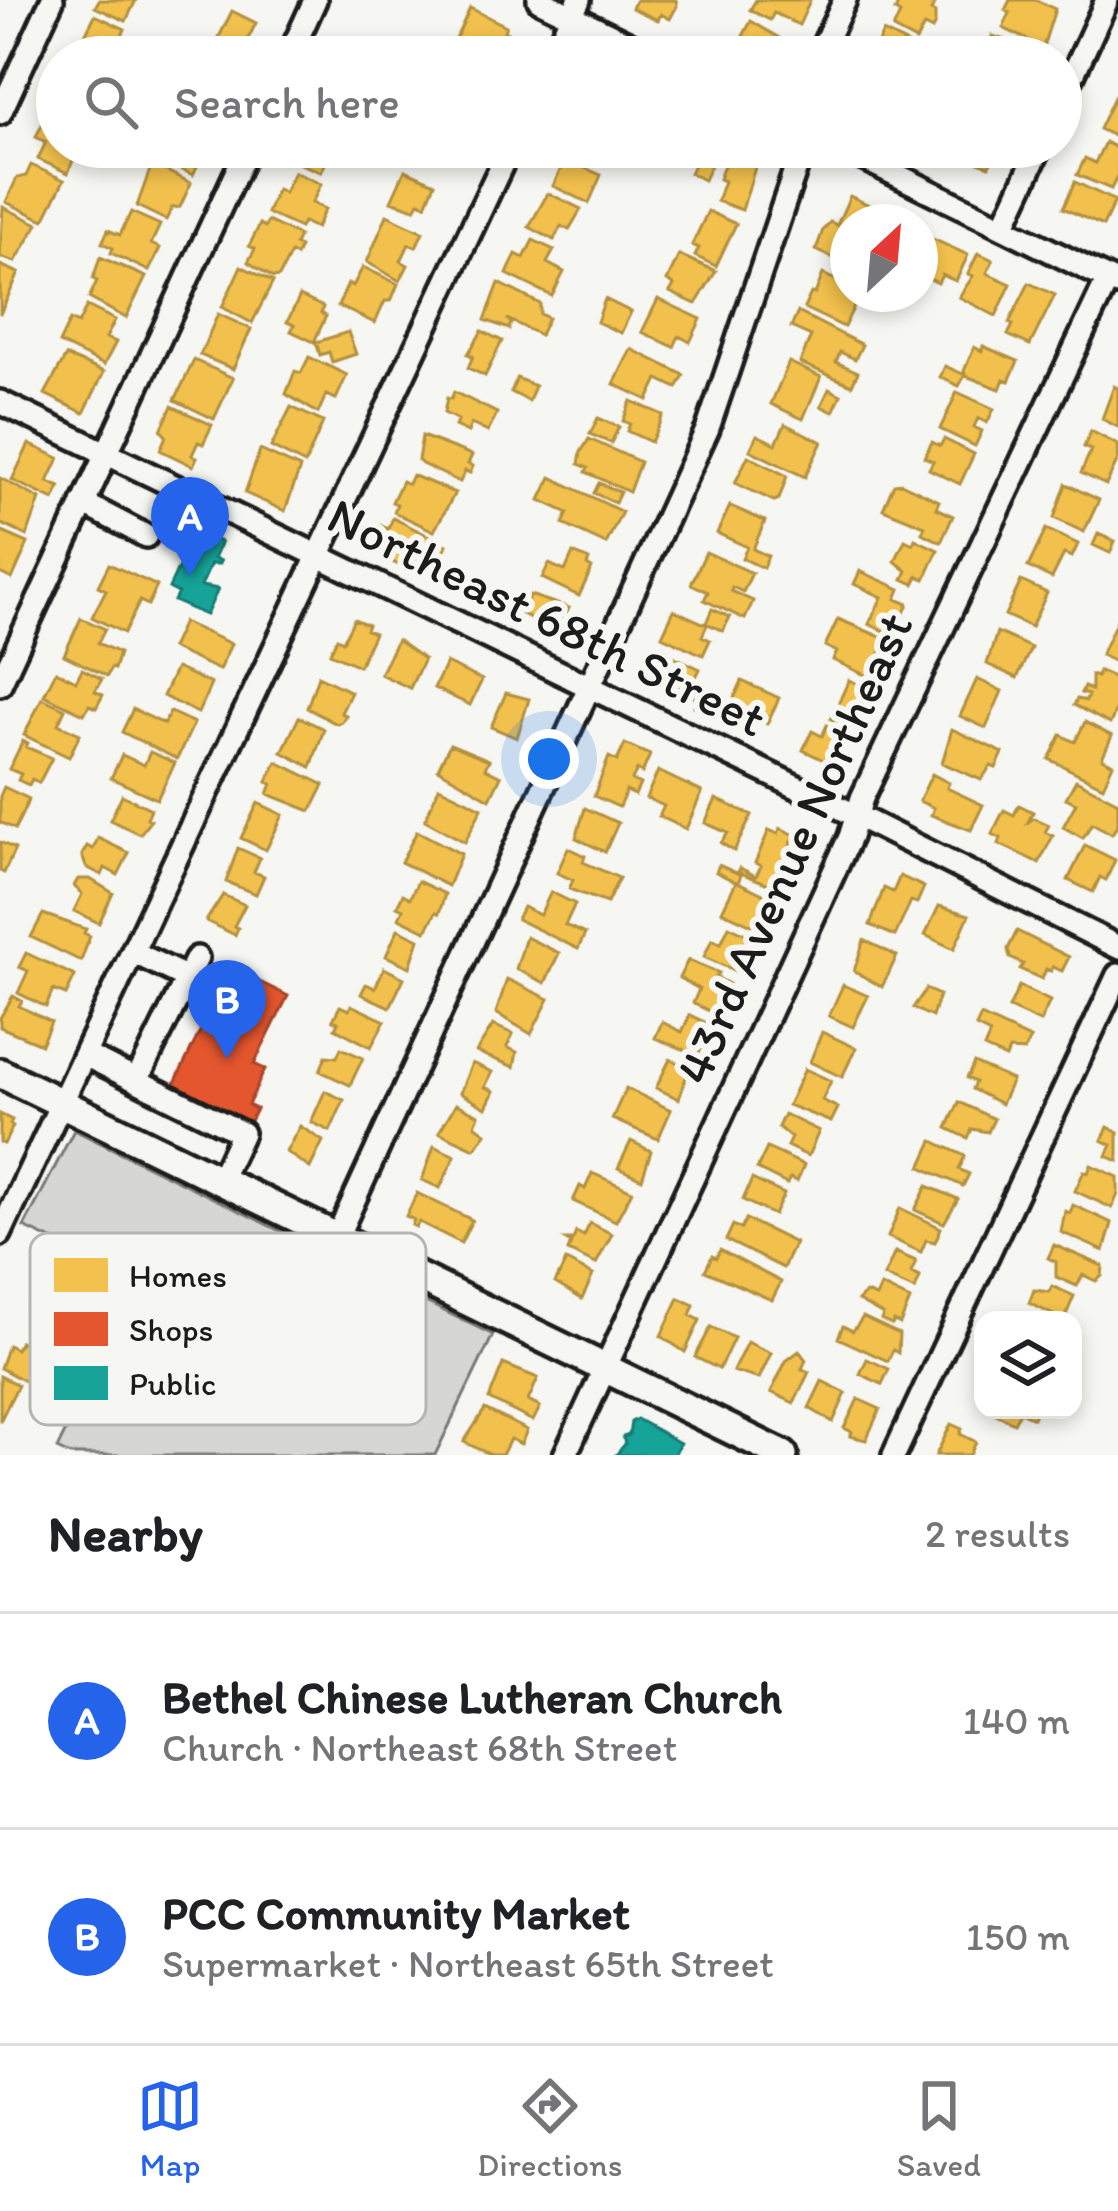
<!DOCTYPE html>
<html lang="en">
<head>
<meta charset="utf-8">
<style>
	:root { --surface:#fff; --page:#f6f6f6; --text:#202124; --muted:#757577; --line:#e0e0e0; --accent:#2563eb }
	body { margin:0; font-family:Itim,sans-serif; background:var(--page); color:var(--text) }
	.controls { position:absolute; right:36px; bottom:36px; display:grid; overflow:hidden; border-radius:24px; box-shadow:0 6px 18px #0003 }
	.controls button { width:108px; height:108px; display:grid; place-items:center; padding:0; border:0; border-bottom:3px solid var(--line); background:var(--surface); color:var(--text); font:60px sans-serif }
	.compass { position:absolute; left:830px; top:204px; width:108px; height:108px; border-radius:50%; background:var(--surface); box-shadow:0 6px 18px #0003; rotate:26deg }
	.you { position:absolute; left:549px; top:759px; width:42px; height:42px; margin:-30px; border:9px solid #fff; border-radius:50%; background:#1a73e8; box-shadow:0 0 0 18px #1a73e833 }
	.badge { display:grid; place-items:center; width:78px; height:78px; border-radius:50%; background:var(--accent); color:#fff; font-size:39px; font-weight:700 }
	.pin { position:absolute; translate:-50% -99px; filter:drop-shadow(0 3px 6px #0008) }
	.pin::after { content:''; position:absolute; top:63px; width:42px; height:36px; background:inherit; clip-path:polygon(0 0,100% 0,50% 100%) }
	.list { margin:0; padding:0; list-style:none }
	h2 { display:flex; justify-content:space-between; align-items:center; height:156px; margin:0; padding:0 48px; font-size:51px }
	h2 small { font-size:39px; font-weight:400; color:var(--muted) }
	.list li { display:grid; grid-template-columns:78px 1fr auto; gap:36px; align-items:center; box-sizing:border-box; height:216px; padding:0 48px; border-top:3px solid var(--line) }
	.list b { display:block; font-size:45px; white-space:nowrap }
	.list p { margin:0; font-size:39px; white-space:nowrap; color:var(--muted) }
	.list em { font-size:39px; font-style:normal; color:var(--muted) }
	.icon { flex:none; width:66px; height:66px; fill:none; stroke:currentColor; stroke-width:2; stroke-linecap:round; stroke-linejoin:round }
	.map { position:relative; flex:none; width:1118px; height:1455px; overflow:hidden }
	.search { position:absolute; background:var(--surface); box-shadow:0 6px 18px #0003; left:36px; right:36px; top:36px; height:132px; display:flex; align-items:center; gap:30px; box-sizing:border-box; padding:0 42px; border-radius:66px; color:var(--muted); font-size:45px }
	.sheet { height:588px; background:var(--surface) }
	nav { display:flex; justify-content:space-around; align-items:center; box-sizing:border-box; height:168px; border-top:3px solid var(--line); background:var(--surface); font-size:33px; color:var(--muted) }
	nav a { display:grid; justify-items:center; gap:6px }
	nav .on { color:var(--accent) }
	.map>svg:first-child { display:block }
</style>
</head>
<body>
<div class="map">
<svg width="1118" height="1455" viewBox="0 0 1118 1455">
	<rect width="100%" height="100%" fill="#f6f6f2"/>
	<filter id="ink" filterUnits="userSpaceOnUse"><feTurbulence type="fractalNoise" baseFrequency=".00833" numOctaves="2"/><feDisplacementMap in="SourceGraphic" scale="24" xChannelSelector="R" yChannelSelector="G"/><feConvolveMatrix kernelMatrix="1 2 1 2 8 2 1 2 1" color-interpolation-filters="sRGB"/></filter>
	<g filter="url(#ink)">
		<!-- green -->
		<path fill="#d6d6d2" stroke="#797977" stroke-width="3" d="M74,1130L493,1335L435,1455H70L57,1449L131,1299L116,1270L24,1227Z"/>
		<!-- homes -->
		<path fill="#f2c14e" stroke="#b2903f" stroke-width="3" d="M99,0H136L126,21L95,7Z
			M636,0H676L677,6L670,19L661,14L658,20L632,8Z
			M756,0H808L810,1L799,25L774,13L770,20L750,10Z
			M900,0H925L934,5L931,11L935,13V23L932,30L924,26L916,41L893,29L900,14L895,11Z
			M1010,0H1035L1055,9L1043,47L1003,28L1010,13L1005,10Z
			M470,8L506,26L504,31L516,37L506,57H496L456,38Z
			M232,11L256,23L247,41L254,44L247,57H228L213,49Z
			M95,15L125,29L121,37L129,41V48L125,57L82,41Z
			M751,21L781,39L772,56L741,57L750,39L743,36Z
			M883,32L914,47L912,57L872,56Z
			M992,36L1005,40L1040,56L997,57L998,54L986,49Z
			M1115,95L1118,96V138L1099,129Z
			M47,113L57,117V147H86L82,156L76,153L68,173L38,159L46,142L36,137Z
			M1105,142L1118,149V175L1111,189L1077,175L1085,158L1095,163Z
			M162,147H199L204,151L193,175L159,159Z
			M297,147H338L334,155L330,154L321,172L290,160Z
			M561,147H573L591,155L585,168L601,175L589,203L553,186L564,162L556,158Z
			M719,147L704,180L690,173L695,162L665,148Z
			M738,147L761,148L742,210L717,201L724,181L719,179L729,151L735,153Z
			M952,147H998L989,166L950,152Z
			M152,164L191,183L180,207L172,208L166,220L137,206Z
			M31,165L64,180L44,220L6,202L17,178L26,176Z
			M405,170L435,183L426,205L419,202L415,209L391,201Z
			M294,172L321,184L312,203L325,209L316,228L303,222L300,228L267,213L277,189L284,193Z
			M1075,182L1115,201L1103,226L1063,208Z
			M548,193L581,209L569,230L561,226L554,240L529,227Z
			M850,196L869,205L861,222H848V249L842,262L816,250L823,230L830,222L837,225Z
			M3,207L38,224L15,262L0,257Z
			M708,211L736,224L716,266L695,256L699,248L692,245Z
			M131,212L160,225L151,244L160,248L149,271L111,253L113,248L102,243L108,230L120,235Z
			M387,215L423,232L416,247L409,244L401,261L408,265L400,281L367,262Z
			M268,221L299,236L295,245L300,247L296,256L291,253L279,277L273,278L248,262L255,249L249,246L260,224L265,227Z
			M924,235L968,255L956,281L942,275L938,283L920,274L924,266L920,264V244Z
			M533,240L554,250L547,263L564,272L552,296L507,274L516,254L524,258Z
			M978,253L993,260L987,273L1011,284L996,316L959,297L973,276L968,274Z
			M679,255L716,271L696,304L670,292L674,285L667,281Z
			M100,257L146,277L126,318L89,298L97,281L93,279Z
			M0,265L19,273L0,314Z
			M241,266L273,282L252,323L222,307Z
			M363,267L398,284L391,301H385L375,323L338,306L348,284L353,286Z
			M823,274L848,286V294H860L844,327L804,308L811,293L815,294Z
			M499,283L540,304V314L548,318L540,335L507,319L511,323L509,329L485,320Z
			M1029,283L1055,295L1030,345L1008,335L1013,325L1009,323Z
			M300,296L323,307L321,313L326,316L314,342L291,331L294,325L287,322Z
			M605,299L631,312L621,333L597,322Z
			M658,299L701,319L690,342L679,336L674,347L642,332Z
			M87,306L115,320L106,338L116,342L104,365L59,343L70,320L78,324Z
			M798,312L862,345L855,359L840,352L836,362L858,372L852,385L800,363L811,336L791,327Z
			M218,314L251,329L233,369L200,355Z
			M482,331L502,341L485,376L468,368L473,356L468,354Z
			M348,332L356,354L332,362L329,352L320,355L316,342Z
			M983,346L1018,361L1009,381L1004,379L1000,389L966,376L964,371L974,347L982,351Z
			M631,349L684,375L677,388L658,379L648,400L614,384Z
			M66,356L104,372L84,413L45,394Z
			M309,357L347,375L336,399L326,395L318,413L286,394L295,371L301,373Z
			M194,360L233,378L214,419L175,400Z
			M789,362L821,377L803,419L771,404Z
			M945,366L965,375L959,386L940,377Z
			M517,378L535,386L529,401L511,392Z
			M1114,386L1118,388V427L1102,419Z
			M829,389L841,395L833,412L821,406Z
			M454,392L497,413L488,432L471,424L468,432L455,426L458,420L444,413L447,398L451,399Z
			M957,392L994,409L987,423L978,418L974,427L982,431L975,446L940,429Z
			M631,401L663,415L651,442L627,431L630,424L623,421Z
			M172,406L212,425L203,444L198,442L192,455L197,457L193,466L160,450L166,436L161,430Z
			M291,407L323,422L305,464L271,447Z
			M598,418L619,427L611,443L590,434Z
			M785,424L822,442L805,477L750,450L757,435L776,444Z
			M1091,431L1118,445V460L1106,485L1081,473L1091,450L1084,447Z
			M422,436L472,455L468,464L473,466L470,473L465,471L460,482L422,464L418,460Z
			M589,439L640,462L629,492L586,472L588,468L579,464L581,452Z
			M944,439L974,454L960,484L929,469L933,461L924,457L932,442L940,446Z
			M29,444L59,458L48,482L60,487L54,500L12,480Z
			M260,450L300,468L285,511L245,493Z
			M748,456L787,476L779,499L774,501L735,483Z
			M412,475L455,493L434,531L394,512L397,504L392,502L402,481L408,484Z
			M551,477L622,512L606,544L563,524L568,513L540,500Z
			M0,478L40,499L27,536L0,523Z
			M599,483L620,492L615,503L594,493Z
			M901,483L939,501L936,508L953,516L941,542L922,533L925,526L883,509L894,484Z
			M1066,484L1099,500L1084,532L1054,518Z
			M730,506L765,521L753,549L768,556L763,568L742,558L747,547L717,533Z
			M393,518L447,545L438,565L420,557L415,569L407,565L405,568L382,557L385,551L371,545L380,525L388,529Z
			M1046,529L1078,544L1072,557L1064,554L1052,578L1028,567Z
			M0,531L28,543L12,579L0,573Z
			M1098,534L1115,541L1110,553L1093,545Z
			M915,539L938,550L925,579L918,576L914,584L903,579L907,571L895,561L905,540L913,544Z
			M706,552L752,573L743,592L732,587L731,591L753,601L745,619L704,600L708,592L691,584Z
			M573,553L589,560L587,565L592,568L579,596L542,578L549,564L565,571Z
			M109,564L157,586L148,605L140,601L124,633L92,617L106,590L98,586Z
			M860,571L900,589L896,599L908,604L894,635L869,624L882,597L854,584Z
			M1021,581L1047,593L1031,627L1005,615Z
			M530,595L569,608L558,633L521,613Z
			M712,609L730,617L723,631L706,623Z
			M674,610L707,625L702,636L710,640L703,655L662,636Z
			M81,618L105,629L98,643L119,653L114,669L111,668L107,676L64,655Z
			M354,619L368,625L366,630L374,633L359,666L330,653L337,638L343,641Z
			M838,619L886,639L879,656L884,658L874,679L833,660L837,652L825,646Z
			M1117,620H1118V663L1101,655Z
			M183,622L231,644L219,670L171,648Z
			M997,632L1031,648L1017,678L987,664Z
			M397,640L424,659L410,688L380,674Z
			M658,649L700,669L690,689L700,694L703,686L723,696L714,716L694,706L698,699L645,676Z
			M446,663L482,680L470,705L434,688Z
			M176,668L211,684L198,713L163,696Z
			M82,669L102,679L95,691L103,695L96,708L89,705L84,714L44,695L56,671L76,681Z
			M1099,671L1118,679V705L1110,724L1074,705L1077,699L1086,701L1088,695L1081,693L1084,687L1091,690V675L1097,677Z
			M318,676L351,692L341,713L346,715L342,722L337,724L307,708Z
			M977,679L1002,691L986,728L960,716Z
			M849,680L871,690L853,729L831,719Z
			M742,681L779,698L767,724L728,711Z
			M506,693L529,699L517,738L491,727Z
			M42,698L65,709L58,724L80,734L69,757L24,735Z
			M133,709L164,724L170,712L194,723L177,759L122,732Z
			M299,717L324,729L311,767L282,752Z
			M1085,722L1112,736L1102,758L1113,764L1103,786L1049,759L1061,735L1075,742Z
			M827,725L850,736L836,766L803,750L812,731L822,736Z
			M952,729L1003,753L996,768L991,766L981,780L942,763Z
			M23,741L28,743L26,747L52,758L39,783L32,779L29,785L18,780L21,774L9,769Z
			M450,744L489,760L485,768L501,776L490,799L438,769Z
			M625,744L650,755L642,773L637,770L632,780L640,784L635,795L626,791L619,807L594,796L609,757L617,761Z
			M150,752L175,763L157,799L111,778L122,755L144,765Z
			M277,762L324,785L311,811L268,794L272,784L267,782Z
			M658,771L702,792L686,829L659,816L664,806L646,798Z
			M932,774L949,783L947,788L983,805L971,830L931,815L934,808L919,801Z
			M1076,780L1118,802V823L1112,834L1092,823L1083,838L1063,827L1076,803L1066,798Z
			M4,787L29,799L15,829L0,822V796Z
			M439,787L482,808L465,842L425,820Z
			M122,795L151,809L147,818L151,820L140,834L110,820Z
			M716,799L752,815L734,851L721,843L728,833L705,823Z
			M258,803L283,815L266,850L241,838Z
			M1019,805L1033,812L1028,822L1034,818L1049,825L1045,832L1053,836L1039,863L999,844L1001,838L992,834L1004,810L1014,815Z
			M585,808L618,823L605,852L576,838Z
			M780,828L795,835L789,848L794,854L790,853L781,889L738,872L740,868L756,876L761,866L755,863L769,830L778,834Z
			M417,831L461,854L448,886L401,862Z
			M98,838L129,853L118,875L105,868L102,875L86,867L82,855L87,846L93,849Z
			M0,842L15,849L4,873L0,871Z
			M1085,845L1115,860L1106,880L1100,877L1093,892L1068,880Z
			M238,848L260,858L254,872L264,876L256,894L226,882Z
			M568,848L585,856L583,862L619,878L607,903L569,889L573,880L557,873Z
			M719,865L741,875L738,882L767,896L756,927L722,911L736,882L716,872Z
			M900,876L924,887L917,903L911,901L895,936L870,925L884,888L893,892Z
			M78,879H90L113,893L99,923L74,911L82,894L74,886Z
			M418,881L445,894L439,913L436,912L426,931L399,918L403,909L397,906L403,894L410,898Z
			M551,892L575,904L565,925L585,934L578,949L517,919L523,907L540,915Z
			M223,895L245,905L234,926L238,928L235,935L206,921Z
			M939,906L969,915L954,949L925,935Z
			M43,914L86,929L84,933L90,936L81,961L31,937Z
			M729,926L754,938L738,972L704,957L712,939L721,943Z
			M398,929L419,939L410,967L386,956Z
			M1017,931L1069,957L1062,971L1053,967L1051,971L1046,969L1042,979L1020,969L1023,964L1010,958L1008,949Z
			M526,937L559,953L545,983L516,969Z
			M864,940L897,956L882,987L854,971Z
			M26,953L75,976L66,995L53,990L46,1007L18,993L28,971L19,967Z
			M688,960L719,973L716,977L729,984L717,1015L693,1003L699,989L679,978Z
			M384,968L404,978L390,1007L361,994L366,984L375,988Z
			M507,979L549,999L531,1034L496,1013Z
			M843,985L868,996L853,1027L829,1016Z
			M1019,986L1050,1001L1040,1022L1009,1008Z
			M926,989L939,995L932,1017L913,1008Z
			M13,996L22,1001L19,1006L51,1022L41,1044L0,1027V1018Z
			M351,1005L385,1021L371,1047L335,1028L338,1022L333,1020L340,1006L349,1010Z
			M690,1015L713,1026L698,1055L655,1038L662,1022L682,1032Z
			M981,1016L1030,1039L1024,1051L1009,1050L1006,1058L984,1048L990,1034L976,1027Z
			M493,1025L513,1034L507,1047L517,1052L514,1067L476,1052Z
			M822,1032L856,1048L842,1077L810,1062Z
			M341,1048L363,1058L350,1085L320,1071L326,1056L337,1057Z
			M670,1059L689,1068L679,1099L656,1088Z
			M472,1063L492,1072L485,1087L494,1091L486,1108L460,1093Z
			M974,1063L1012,1080L1001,1104L972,1089L975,1082L967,1078Z
			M805,1069L831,1081L822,1100L838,1108L831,1122L788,1105Z
			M626,1088L671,1110L658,1139L612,1119Z
			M325,1091L344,1100L330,1131L311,1122Z
			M959,1102L994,1119L988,1132L972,1129L968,1138L947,1128Z
			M456,1104L479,1115L475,1125L486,1133L475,1149L439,1132Z
			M0,1114L12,1120L10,1124L13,1126L4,1144L0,1142Z
			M784,1114L819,1131L808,1156L787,1146L791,1138L778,1127Z
			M300,1126L323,1141L310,1168L286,1152Z
			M1108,1127L1118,1132V1161L1107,1156L1112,1145L1102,1140Z
			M631,1141L651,1151L642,1179L618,1168Z
			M933,1141L965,1156L959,1169L969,1174L963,1186L921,1167Z
			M434,1146L455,1156L440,1188L422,1180Z
			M767,1148L804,1165L797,1181L790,1178L787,1184L757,1169Z
			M1091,1165L1118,1177V1194L1112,1208L1075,1191L1084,1171L1088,1173Z
			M592,1173L632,1191L616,1221L573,1201L580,1186L585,1189Z
			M752,1179L784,1194L774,1215L743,1200Z
			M927,1186L958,1199L944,1223L915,1210Z
			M417,1193L472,1220L461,1243L419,1222L416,1227L412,1225L414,1220L406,1216Z
			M1073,1205L1112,1223L1104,1251L1061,1232L1065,1211L1070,1213Z
			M900,1208L941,1228L935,1242L926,1240L921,1252L888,1237Z
			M746,1219L795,1243L783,1268L726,1240L733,1225L741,1229Z
			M590,1223L612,1234L596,1264L568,1251L571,1243L566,1240H573L576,1232L584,1236Z
			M1054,1245L1103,1266L1102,1276L1096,1281L1083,1275L1077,1286L1056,1277V1262L1048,1258Z
			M720,1250L781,1282L772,1300L705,1271L712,1256L716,1258Z
			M895,1252L916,1261L911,1273L920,1277L915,1290L884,1276Z
			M566,1261L593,1275L582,1299L555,1283Z
			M881,1286L910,1300L900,1324L894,1321L892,1325L881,1320L883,1315L858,1301L866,1293L876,1297Z
			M1052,1286L1074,1296L1064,1320L1029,1303L1034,1290L1049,1292Z
			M33,1294L88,1321L80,1336L64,1328L58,1341L37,1331L45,1316L27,1307Z
			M679,1298L694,1305L690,1315L700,1320L685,1352L661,1336Z
			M863,1317L899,1334L898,1353L893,1350L888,1361L838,1338L843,1326L853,1331Z
			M711,1327L734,1338L719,1369L695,1357Z
			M20,1341L59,1358L54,1368L44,1363L32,1385L0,1368L8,1345L16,1349Z
			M747,1342L771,1353L759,1379L733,1371Z
			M799,1351L806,1360L802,1369L809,1372L794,1403L771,1392L786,1361Z
			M867,1359L889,1369L882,1384L860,1374Z
			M503,1364L538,1378L528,1401L540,1407L533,1421L489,1399Z
			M0,1376L18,1385L0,1421Z
			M822,1381L846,1393L833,1422L809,1408Z
			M858,1399L880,1409L866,1440L850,1436L852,1432L844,1428Z
			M485,1409L527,1430L521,1444L510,1439L502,1455H491L464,1442Z
			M988,1410H1036L1033,1418L1020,1412L1014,1423Z
			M951,1424L962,1429L960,1434L976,1442L970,1455H936Z"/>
		<!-- shops -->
		<path fill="#e4572e" stroke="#a84529" stroke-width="3" d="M258,981L288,996L254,1064L265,1069L248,1105L256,1109L249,1123L241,1119L238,1124L171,1091L221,988L247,1001L242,995L245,988L252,992Z"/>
		<!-- public -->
		<path fill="#17a398" stroke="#187a73" stroke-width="3" d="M191,530L221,542L214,558L221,561L220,564H211L201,586L218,589L206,615L174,601L178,593L169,588L189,545L184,543Z
			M637,1419L680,1443L674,1455H616L625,1444L623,1437L629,1435L631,1422Z"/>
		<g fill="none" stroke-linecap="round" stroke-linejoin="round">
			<!-- minor casing -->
			<g stroke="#1c1c1c" stroke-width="30">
				<path id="minor" d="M539,0L656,57
					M289,57L315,0
					M552,57L579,0
					M818,57L845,0
					M1061,101L1107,0
					M0,113L52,0
					M840,147L1118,284
					M1003,227L1040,147
					M0,402L857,816L1118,947
					M83,503L146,536
					M0,684L248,147
					M133,952L187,978
					M85,1055L242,1133L220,1180
					M137,1080L197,958
					M0,1234L510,147
					M337,1237L708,428L803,147
					M565,1455L850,837L862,798L1108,279
					M894,1455L1118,975"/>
			</g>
			<!-- major casing -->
			<g stroke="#1c1c1c" stroke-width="36">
				<path id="major" d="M0,1073L783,1455"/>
			</g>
			<!-- minor -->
			<use href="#minor" stroke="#f6f6f2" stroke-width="21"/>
			<!-- major -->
			<use href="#major" stroke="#f6f6f2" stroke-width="27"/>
		</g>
	</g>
	<g text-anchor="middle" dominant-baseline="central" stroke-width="12" stroke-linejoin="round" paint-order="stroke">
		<!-- street labels -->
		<g font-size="51" fill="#1c1c1c" stroke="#f6f6f2">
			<text transform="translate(547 617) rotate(26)">Northeast 68th Street</text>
			<text transform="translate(794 848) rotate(-66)">43rd Avenue Northeast</text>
		</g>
	</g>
	<!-- legend -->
	<rect x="30" y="1233" width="396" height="192" rx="18" fill="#f6f6f2" stroke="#b5b5b2" stroke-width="3"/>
	<rect x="54" y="1258" width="54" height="34" fill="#f2c14e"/>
	<rect x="54" y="1312" width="54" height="34" fill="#e4572e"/>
	<rect x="54" y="1366" width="54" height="34" fill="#17a398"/>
	<g font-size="33" fill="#1c1c1c">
		<text x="129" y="1287">Homes</text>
		<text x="129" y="1341">Shops</text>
		<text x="129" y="1395">Public</text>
	</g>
</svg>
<div class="controls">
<button><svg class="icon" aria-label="layers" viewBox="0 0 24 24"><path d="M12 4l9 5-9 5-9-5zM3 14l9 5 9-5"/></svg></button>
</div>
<svg class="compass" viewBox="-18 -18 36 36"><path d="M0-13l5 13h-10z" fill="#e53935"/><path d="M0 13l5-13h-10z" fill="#757577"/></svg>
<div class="you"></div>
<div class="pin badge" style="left:190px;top:576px">A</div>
<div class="pin badge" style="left:227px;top:1059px">B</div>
<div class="search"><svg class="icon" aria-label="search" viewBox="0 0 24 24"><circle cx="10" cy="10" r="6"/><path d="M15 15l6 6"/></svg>Search here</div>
</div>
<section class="sheet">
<h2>Nearby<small>2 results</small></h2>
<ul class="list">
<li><span class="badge">A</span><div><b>Bethel Chinese Lutheran Church</b><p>Church · Northeast 68th Street</p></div><em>140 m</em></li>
<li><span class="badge">B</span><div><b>PCC Community Market</b><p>Supermarket · Northeast 65th Street</p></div><em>150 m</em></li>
</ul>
</section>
<nav>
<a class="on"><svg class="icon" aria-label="map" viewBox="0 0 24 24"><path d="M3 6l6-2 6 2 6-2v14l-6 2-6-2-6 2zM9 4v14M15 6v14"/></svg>Map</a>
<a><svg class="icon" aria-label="directions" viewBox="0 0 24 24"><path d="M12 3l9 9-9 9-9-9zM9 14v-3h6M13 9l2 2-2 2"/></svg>Directions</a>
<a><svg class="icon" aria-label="saved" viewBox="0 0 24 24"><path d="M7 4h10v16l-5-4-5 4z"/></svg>Saved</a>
</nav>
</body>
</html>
